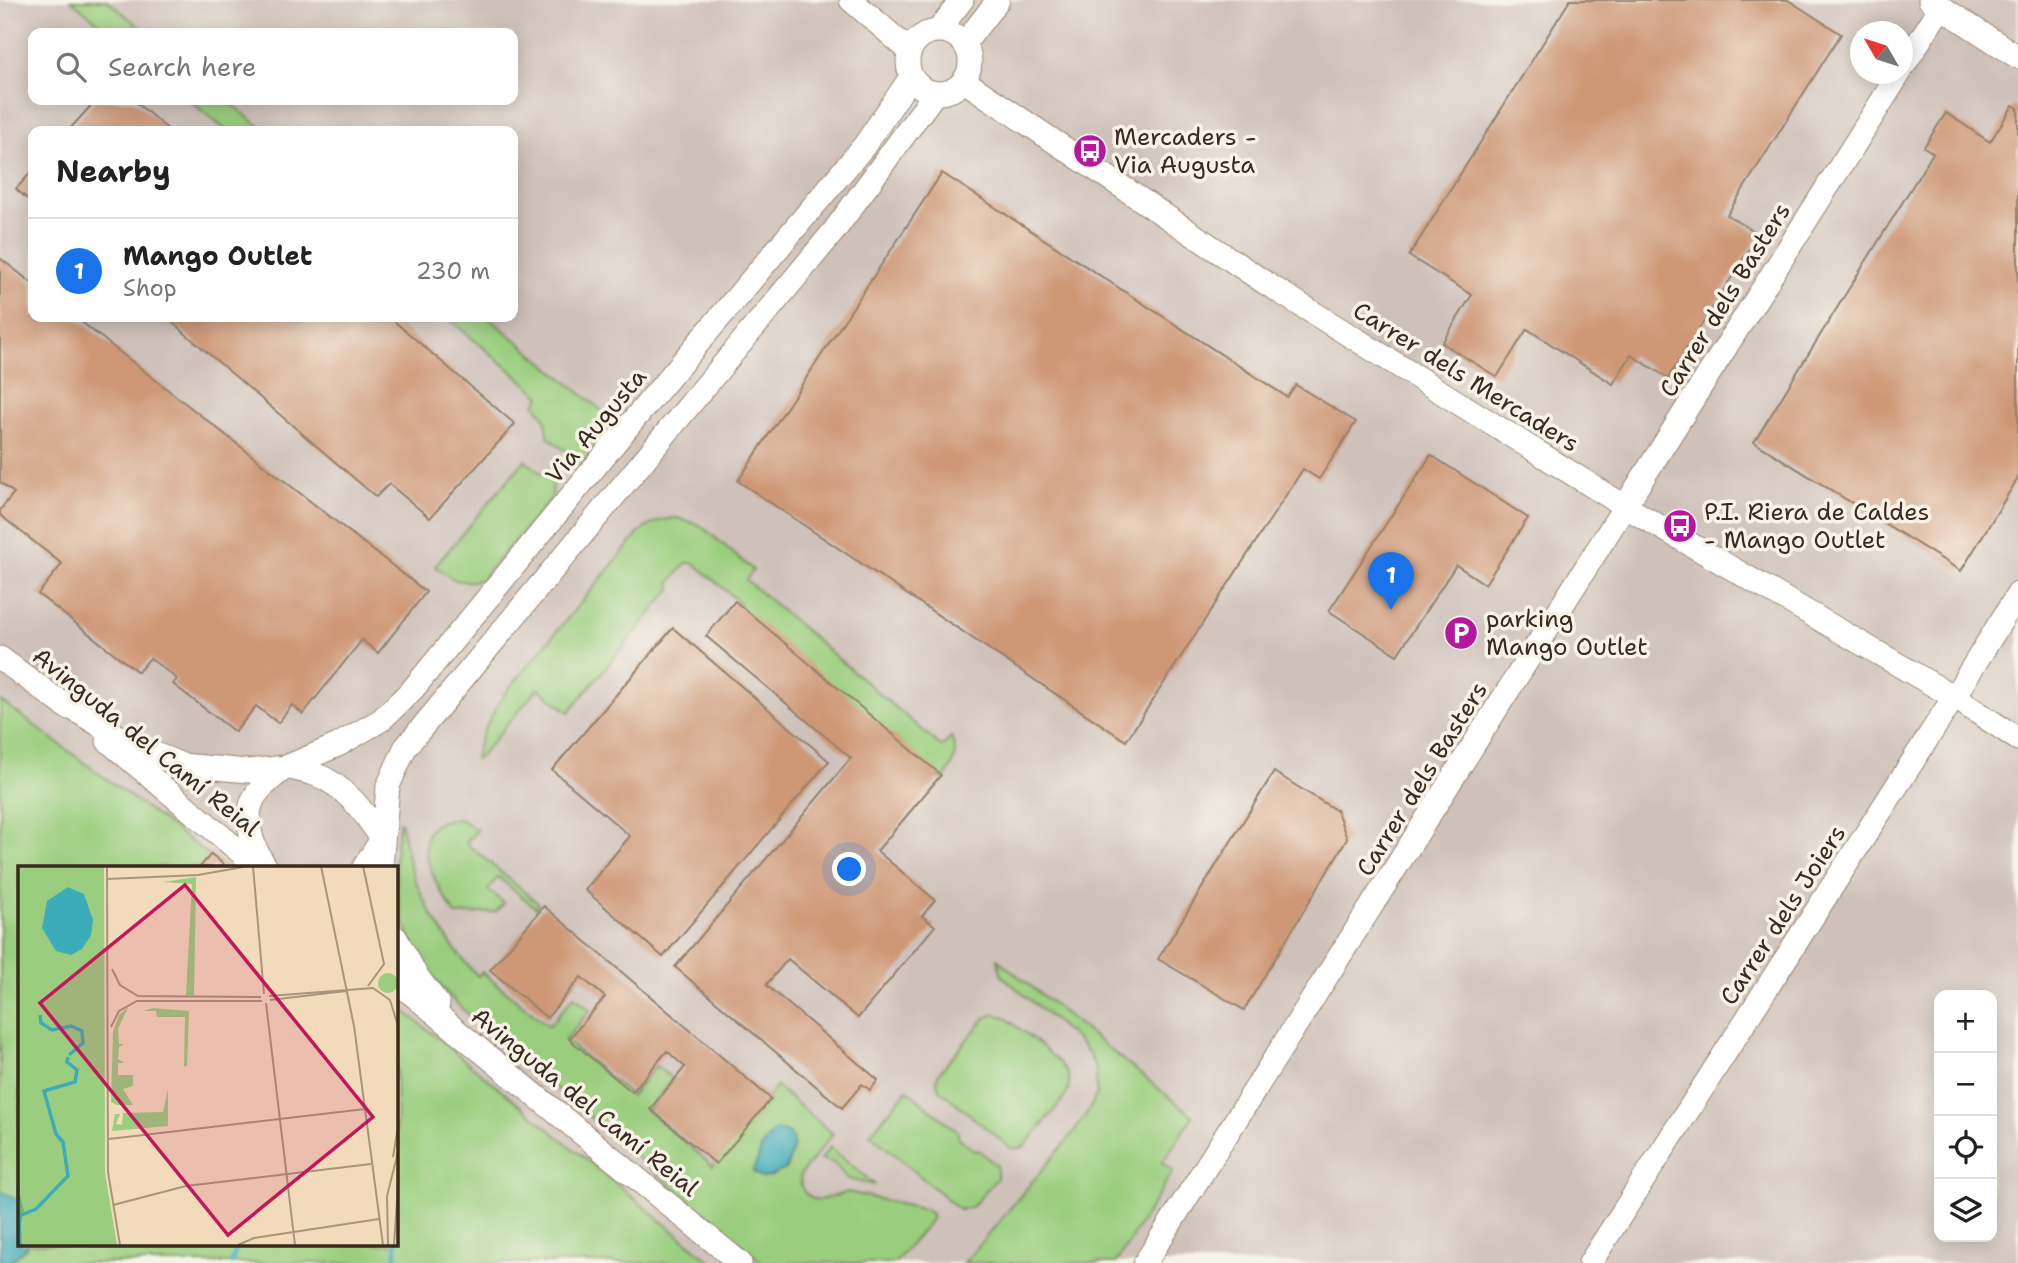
<!DOCTYPE html>
<html lang="en">
<head>
<meta charset="utf-8">
<style>
	:root { --surface:#fff; --page:#f2f2f2; --text:#222; --muted:#767676; --line:#e0e0e0; --accent:#1a73e8 }
	body { margin:0; font-family:"Shantell Sans",sans-serif; background:var(--page); color:var(--text) }
	.controls { position:absolute; right:21px; bottom:21px; display:grid; overflow:hidden; border-radius:14px; box-shadow:0 4px 18px #0003 }
	.controls button { width:63px; height:63px; display:grid; place-items:center; padding:0; border:0; border-bottom:2px solid var(--line); background:var(--surface); color:var(--text); font:35px sans-serif }
	.compass { position:absolute; left:1850px; top:21px; width:63px; height:63px; border-radius:50%; background:var(--surface); box-shadow:0 4px 18px #0003; rotate:309deg }
	.you { position:absolute; left:850px; top:870px; width:24px; height:24px; margin:-18px; border:5px solid #fff; border-radius:50%; background:#1a73e8; box-shadow:0 0 0 10px #1a73e833 }
	.badge { display:grid; place-items:center; width:46px; height:46px; border-radius:50%; background:var(--accent); color:#fff; font-size:23px; font-weight:700 }
	.pin { position:absolute; translate:-50% -58px; filter:drop-shadow(0 2px 4px #0008) }
	.pin::after { content:''; position:absolute; top:37px; width:24px; height:21px; background:inherit; clip-path:polygon(0 0,100% 0,50% 100%) }
	.list { margin:0; padding:0; list-style:none }
	h2 { display:flex; justify-content:space-between; align-items:center; height:91px; margin:0; padding:0 28px; font-size:30px }
	h2 small { font-size:23px; font-weight:400; color:var(--muted) }
	.list li { display:grid; grid-template-columns:46px 1fr auto; gap:21px; align-items:center; box-sizing:border-box; height:105px; padding:0 28px; border-top:2px solid var(--line) }
	.list b { display:block; font-size:26px; white-space:nowrap }
	.list p { margin:0; font-size:23px; white-space:nowrap; color:var(--muted) }
	.list em { font-size:23px; font-style:normal; color:var(--muted) }
	.icon { flex:none; width:38px; height:38px; fill:none; stroke:currentColor; stroke-width:2; stroke-linecap:round; stroke-linejoin:round }
	.map { position:relative; flex:none; width:2018px; height:1263px; overflow:hidden }
	.search { position:absolute; background:var(--surface); box-shadow:0 4px 18px #0003; left:28px; top:28px; width:490px; height:77px; display:flex; align-items:center; gap:18px; box-sizing:border-box; padding:0 24px; border-radius:14px; color:var(--muted); font-size:26px }
	.panel { position:absolute; background:var(--surface); box-shadow:0 4px 18px #0003; left:28px; top:126px; width:490px; height:196px; border-radius:14px }
	.map>svg:first-child { display:block }
</style>
</head>
<body>
<div class="map">
<svg width="2018" height="1263" viewBox="0 0 2018 1263">
	<rect width="100%" height="100%" fill="#f7f3e8"/>
	<filter id="ink" filterUnits="userSpaceOnUse"><feTurbulence type="fractalNoise" baseFrequency=".0143" numOctaves="2"/><feDisplacementMap in="SourceGraphic" scale="14" xChannelSelector="R" yChannelSelector="G"/><feConvolveMatrix kernelMatrix="1 2 1 2 8 2 1 2 1" color-interpolation-filters="sRGB"/></filter>
	<filter id="wash" filterUnits="userSpaceOnUse"><feTurbulence type="fractalNoise" baseFrequency=".00686" numOctaves="4" result="noise"/><feDisplacementMap in="SourceGraphic" scale="28" xChannelSelector="R" yChannelSelector="G"/><feGaussianBlur stdDeviation="1.57" result="paint"/><feColorMatrix in="noise" values="0 0 0 0 0 0 0 0 0 0 0 0 0 0 0 0 0 1.4 0 .05"/><feComposite in="paint" operator="in"/></filter>
	<g filter="url(#wash)">
		<rect width="100%" height="100%" fill="#f2dbbb"/>
		<!-- industrial -->
		<path fill="#cec1ba" fill-rule="evenodd" d="M0,0H2018V1263H713L396,1004V867H225L0,700ZM1860,32H1902V74H1860ZM33,33H513V100H33ZM33,131H513V317H33ZM1939,995H1992V1237H1939Z"/>
		<!-- green -->
		<path fill="#9ace7e" stroke="#6a7c4e" stroke-width="2" fill-rule="evenodd" d="M71,0H107L147,33H111Z
			M189,100H227L265,131H227Z
			M447,317H488L617,423L582,463L549,438L545,418L535,404L541,396Z
			M525,460L553,483L552,497L481,580C458,584 452,580 435,566Z
			M677,518L700,525L753,570L746,580L942,747L951,737C959,754 954,765 943,780L739,610L740,606L738,601L694,563H686L670,583L671,589L569,712L538,688L478,759H475C479,735 493,712 506,692L638,534C649,523 661,519 677,518Z
			M0,700L225,867H19V1244H396V1004L713,1263H0Z
			M453,819L462,820L477,830L466,843L539,904L536,908L498,877L488,890L504,903L496,912L456,915C440,892 398,824 453,819Z
			M400,820C404,836 406,853 411,869C422,903 452,951 478,976L482,972L549,1026L574,996L590,1010L565,1040L631,1096L656,1066L673,1079L647,1110L713,1166L776,1086L833,1134L800,1175L801,1186L804,1192L813,1199L820,1200L848,1192L926,1210L932,1215L930,1221L895,1263H763L461,1008C446,992 430,976 419,957C396,916 390,866 400,820ZM794,1145L786,1169L772,1174L753,1172L758,1161Z
			M997,959L1193,1116L1162,1163L1173,1171L1116,1263H964L1070,1137L1090,1109L1097,1093L1096,1070L1089,1053L1077,1040L1002,976Z
			M995,1014L1005,1017C1019,1029 1057,1056 1065,1070C1070,1078 1070,1088 1065,1097L1025,1146C1019,1149 1014,1150 1009,1147L940,1090L937,1083L938,1074L985,1018Z
			M907,1090L958,1132V1137L974,1151L979,1150L997,1166V1178L973,1206L960,1210L870,1134Z
			M830,1147L875,1185L848,1179L834,1163L821,1159Z"/>
		<!-- water -->
		<path fill="#3dacba" stroke="#3c6b6c" stroke-width="2" d="M776,1131H782L790,1134C797,1146 790,1157 786,1169L769,1177L762,1178L753,1172C761,1154 758,1144 776,1131Z
			M0,1190L19,1201V1244H27L26,1248L9,1263H0Z"/>
		<g fill="none" stroke-linecap="round" stroke-linejoin="round">
			<!-- stream -->
			<path stroke="#3dacba" stroke-width="5" d="M396,1235V1263
				M232,1263L237,1244"/>
		</g>
		<g id="blocks">
			<!-- building -->
			<path fill="#ce9877" d="M1570,0H1788L1841,34L1727,215L1759,234L1668,378L1631,355L1613,384L1527,329L1497,377L1442,343L1472,295L1409,256Z
				M96,100H133L170,131H68Z
				M2013,105L2018,108V478L1961,571L1754,442L1933,153L1924,147L1946,113L1990,142Z
				M33,170V204L16,189Z
				M942,173L1287,397L1296,385L1356,422L1319,479L1303,469L1126,741L738,481Z
				M0,258L33,284V317H75L426,592L378,653L362,640L303,714L292,705L278,723L256,706L235,732L173,684L177,679L150,658L138,672L38,594L62,564L0,515V510L14,493L0,482Z
				M166,317H389L515,424L430,518L389,484L376,497Z
				M1431,455L1528,518L1485,584L1456,565L1397,655L1329,611Z
				M735,601L941,775L877,851L935,900L922,916L935,926L858,1018L788,959L766,985L878,1080L870,1090L862,1084L842,1108L675,967L851,758L706,636Z
				M673,628L829,761L663,957L585,890L630,836L552,770Z
				M1274,772L1337,811L1347,839L1244,1010L1158,959Z
				M211,854L227,867H200Z
				M544,906L771,1099L716,1164L650,1109L685,1067L667,1051L632,1092L569,1039L605,997L581,977L547,1018L490,970Z"/>
		</g>
	</g>
	<g filter="url(#ink)">
		<use href="#blocks" fill-opacity="0" stroke="#96826c" stroke-width="2"/>
		<g fill="none" stroke-linecap="round" stroke-linejoin="round">
			<!-- minor casing -->
			<g stroke="#96826c" stroke-width="25">
				<path id="minor" d="M851,0L910,51
					M1930,0L2018,57
					M938,31L962,0
					M908 62a31 31 0 1 1 62 0a31 31 0 1 1-62 0Z
					M964,44L998,0
					M1902,68L1941,7
					M964,81L1267,284L1626,507L1954,697L2018,739
					M0,658L68,708
					M57,699L131,744L182,765L248,771L286,767L338,745L381,720L413,689L631,423L864,146L911,77
					M108,741L258,867
					M266,867C252,848 241,815 257,793C265,783 276,775 286,767C295,769 305,771 314,774C344,784 365,813 382,839L364,867
					M381,867L388,786L405,748L834,231L935,93
					M396,938L416,975L438,1004
					M396,981L740,1263
					M1145,1263L1899,74
					M1590,1263L1954,697L2018,594"/>
			</g>
			<!-- minor -->
			<use href="#minor" stroke="#fff" stroke-width="23"/>
		</g>
	</g>
	<!-- icons -->
	<defs>
		<g id="bus-disc" transform="scale(1.75)"><circle r="9.5" fill="#b5179e" stroke="#f7f3e8"/><path d="M-5-6H5V4H4V6H2V4H-2V6H-4V4H-5ZM-3.5-4V0h7V-4ZM-3.5 1.2v1.5H-2V1.2ZM2 1.2v1.5H3.5V1.2Z" fill="#fff"/></g>
		<g id="parking-disc" transform="scale(1.75)"><circle r="9.5" fill="#b5179e" stroke="#f7f3e8"/><path d="M-3.5-5.5H1a3.5 3.5 0 0 1 0 7H-1V5.5H-3.5ZM-1-3.4V-.6H.8a1.4 1.4 0 0 0 0-2.8Z" fill="#fff"/></g>
	</defs>
	<g fill-rule="evenodd">
		<use href="#bus-disc" x="1090" y="151"/>
		<use href="#bus-disc" x="1680" y="526"/>
		<use href="#parking-disc" x="1461" y="633"/>
	</g>
	<g text-anchor="middle" dominant-baseline="central" stroke-width="7" stroke-linejoin="round" paint-order="stroke">
		<!-- poi labels -->
		<g font-size="24" fill="#3b2a1e" stroke="#f7f3e8" text-anchor="start">
			<text x="1114" y="137">Mercaders -<tspan x="1114" dy="28">Via Augusta</tspan></text>
			<text x="1704" y="512">P.I. Riera de Caldes<tspan x="1704" dy="28">- Mango Outlet</tspan></text>
			<text x="1486" y="619">parking<tspan x="1486" dy="28">Mango Outlet</tspan></text>
		</g>
		<!-- street labels -->
		<g font-size="24" fill="#3b2a1e" stroke="#f7f3e8">
			<text transform="translate(1725 300) rotate(-58)">Carrer dels Basters</text>
			<text transform="translate(1466 377) rotate(32)">Carrer dels Mercaders</text>
			<text transform="translate(596 426) rotate(-50)">Via Augusta</text>
			<text transform="translate(146 742) rotate(39)">Avinguda del Camí Reial</text>
			<text transform="translate(1422 779) rotate(-58)">Carrer dels Basters</text>
			<text transform="translate(1783 915) rotate(-57)">Carrer dels Joiers</text>
			<text transform="translate(585 1102) rotate(39)">Avinguda del Camí Reial</text>
		</g>
	</g>
	<!-- overview -->
	<g transform="translate(18 866)">
		<rect width="380" height="380" fill="#f2dbbb"/>
		<path d="M0,0H86L87,307L99,379H0L6,344L0,319ZM178,11L176,129H168L174,18L145,16ZM360 117a10 10 0 1 1 20 0a10 10 0 1 1-20 0ZM110,141L100,163L101,178H106L101,181L100,193L106,197H100V209H115V220L105,223L115,239H99L93,236L95,166L101,149ZM135,142L171,145L169,200H166L167,151H139L138,145H125ZM150,223V260L94,265L97,248H102L98,258L104,259L105,247L145,246Z" fill="#9ace7e"/>
		<path d="M0,319L6,344L0,378Z" fill="#7bb16d"/>
		<path d="M50,21L66,28L75,54L73,69L64,83L53,89L38,85L24,62L29,35Z" fill="#3dacba"/>
		<path fill="none" stroke="#3dacba" stroke-width="3.5" d="M22,149L23,157L34,164L53,160L64,165L65,177L51,189M0,320L2,379M1,350L18,343L50,310L45,276L38,268L26,225L57,216L59,204L49,196L50,191"/>
		<path fill="none" stroke="#a9947c" stroke-width="2" d="M89,0L90,306L102,379M235,0L246,128M303,0L336,160L365,379M345,0L366,98L350,120M89,13L180,9L231,0M94,103L102,119L120,130L243,131M251,130L355,122L372,134L380,160M252,134L328,125M248,137L277,379M93,161L101,145L119,135H244M91,273L347,243M375,291L380,261M95,339L168,320L353,298M220,379L236,372L361,353M370,379L369,330L380,286M376,379L380,320"/>
		<path fill="#c2185b" fill-opacity="0.15" stroke="#c2185b" stroke-width="3.5" d="M167,19L355,251L210,369L22,137Z"/>
		<rect width="380" height="380" fill="none" stroke="#3b2a1e" stroke-width="3.5"/>
	</g>
</svg>
<div class="controls">
<button>+</button>
<button>−</button>
<button><svg class="icon" aria-label="locate" viewBox="0 0 24 24"><circle cx="12" cy="12" r="6"/><path d="M12 2v4M12 18v4M2 12h4M18 12h4"/></svg></button>
<button><svg class="icon" aria-label="layers" viewBox="0 0 24 24"><path d="M12 4l9 5-9 5-9-5zM3 14l9 5 9-5"/></svg></button>
</div>
<svg class="compass" viewBox="-18 -18 36 36"><path d="M0-13l5 13h-10z" fill="#e53935"/><path d="M0 13l5-13h-10z" fill="#767676"/></svg>
<div class="you"></div>
<div class="pin badge" style="left:1391px;top:610px">1</div>
<div class="search"><svg class="icon" aria-label="search" viewBox="0 0 24 24"><circle cx="10" cy="10" r="6"/><path d="M15 15l6 6"/></svg>Search here</div>
<section class="panel">
<h2>Nearby<small></small></h2>
<ul class="list">
<li><span class="badge">1</span><div><b>Mango Outlet</b><p>Shop</p></div><em>230 m</em></li>
</ul>
</section>
</div>
</body>
</html>
